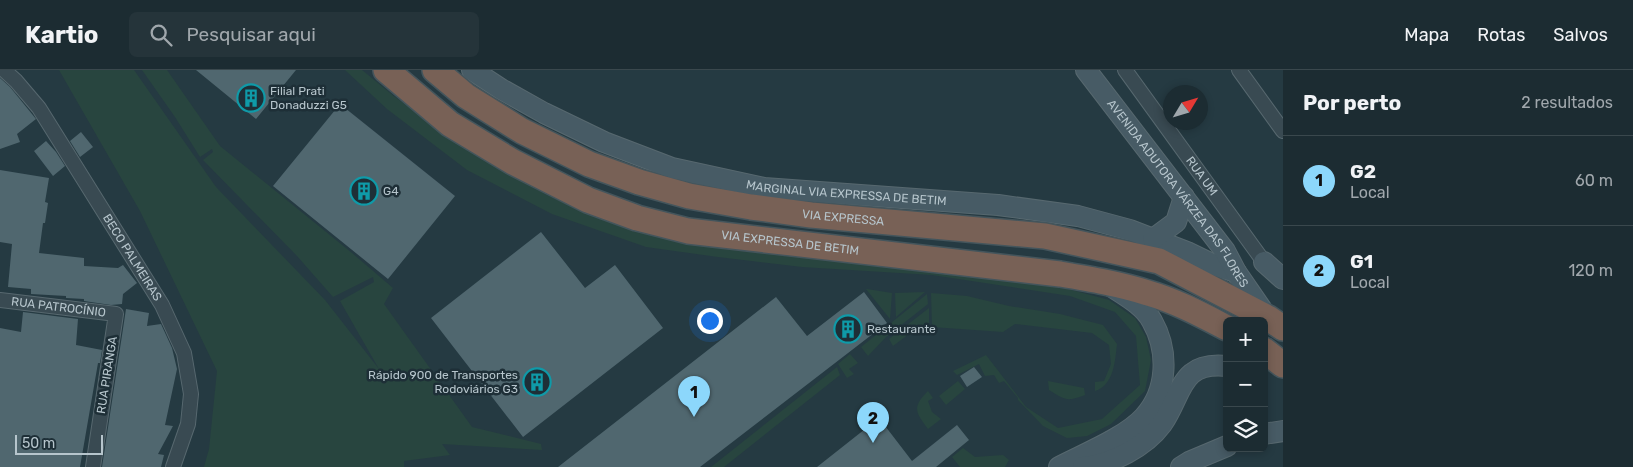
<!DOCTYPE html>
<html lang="pt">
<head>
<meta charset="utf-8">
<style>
	:root { --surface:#1c2c32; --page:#25343a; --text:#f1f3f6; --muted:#a0a7ac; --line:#3a484d; --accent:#8cd7fb }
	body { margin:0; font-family:Rubik,sans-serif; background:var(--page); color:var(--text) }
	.controls { position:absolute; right:15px; bottom:15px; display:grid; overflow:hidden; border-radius:8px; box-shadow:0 2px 8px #0003 }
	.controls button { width:45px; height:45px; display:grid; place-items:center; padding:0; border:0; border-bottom:1px solid var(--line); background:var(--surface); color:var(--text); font:25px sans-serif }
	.compass { position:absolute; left:1163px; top:15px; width:45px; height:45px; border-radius:50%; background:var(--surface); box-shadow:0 2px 8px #0003; rotate:52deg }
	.scale { position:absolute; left:15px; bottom:12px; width:88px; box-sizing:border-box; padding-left:5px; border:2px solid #b6c5cc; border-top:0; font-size:14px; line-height:18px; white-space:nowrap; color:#b6c5cc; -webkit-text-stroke:4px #1e2f37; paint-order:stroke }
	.you { position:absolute; left:709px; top:250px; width:18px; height:18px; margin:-12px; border:4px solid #fff; border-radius:50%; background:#1a73e8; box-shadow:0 0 0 8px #1a73e833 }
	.badge { display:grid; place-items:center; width:32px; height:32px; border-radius:50%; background:var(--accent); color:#111; font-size:16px; font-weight:700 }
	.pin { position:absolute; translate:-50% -41px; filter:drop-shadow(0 1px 2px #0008) }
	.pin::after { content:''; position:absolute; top:26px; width:18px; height:15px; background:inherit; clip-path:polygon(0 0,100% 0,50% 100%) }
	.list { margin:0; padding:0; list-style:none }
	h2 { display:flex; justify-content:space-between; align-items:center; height:65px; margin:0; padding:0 20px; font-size:21px }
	h2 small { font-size:16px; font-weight:400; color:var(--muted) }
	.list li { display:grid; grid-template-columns:32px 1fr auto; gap:15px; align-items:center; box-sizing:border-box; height:90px; padding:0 20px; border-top:1px solid var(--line) }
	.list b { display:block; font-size:19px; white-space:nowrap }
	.list p { margin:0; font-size:16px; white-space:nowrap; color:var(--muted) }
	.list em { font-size:16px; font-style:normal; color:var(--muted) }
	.icon { flex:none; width:28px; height:28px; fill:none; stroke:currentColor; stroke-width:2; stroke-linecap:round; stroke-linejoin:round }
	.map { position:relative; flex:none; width:1283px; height:397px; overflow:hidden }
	header { display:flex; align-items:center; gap:30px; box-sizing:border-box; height:70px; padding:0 25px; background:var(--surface); border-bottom:1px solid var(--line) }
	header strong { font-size:24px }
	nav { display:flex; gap:28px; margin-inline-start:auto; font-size:18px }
	.search { width:350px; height:45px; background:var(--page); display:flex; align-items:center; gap:12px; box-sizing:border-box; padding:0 18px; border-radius:8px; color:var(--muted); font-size:19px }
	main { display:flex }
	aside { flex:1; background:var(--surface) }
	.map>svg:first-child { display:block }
</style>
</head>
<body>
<header>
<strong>Kartio</strong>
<div class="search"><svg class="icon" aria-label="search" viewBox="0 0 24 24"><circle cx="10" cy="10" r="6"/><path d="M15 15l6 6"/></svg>Pesquisar aqui</div>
<nav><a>Mapa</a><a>Rotas</a><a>Salvos</a></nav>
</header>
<main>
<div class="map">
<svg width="1283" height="397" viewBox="0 0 1283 397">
	<rect width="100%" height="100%" fill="#253a42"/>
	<!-- green -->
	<path fill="#28453f" d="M59,0H134L216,117L325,230L379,299L340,231L374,212L373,207L333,227L297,186L203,90L213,82L212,79L200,87L175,47L142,0H167L220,76L352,183L393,218L384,234L472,357L541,374L542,380L442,374L450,385L404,391V397H204L209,379L217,301L140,141Z
		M345,0H362L395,27L451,67L504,102L547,125L592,144L685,172L725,179L1012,208L1072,220L1109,230L1135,248L1146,267L1151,290L1145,321L1111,354L1087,366L1067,368L1043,356L1018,330V328L1004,311L999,313L994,305L985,306L979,294L957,305L953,301L986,285L1026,337L1058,358L1102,349L1140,315L1136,266L1115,242L1070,226L932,205L802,197L718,187L646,177L552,144L467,100L387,39Z
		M867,219L892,223L890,249L866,219Z
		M925,222L896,247L895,223Z
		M931,223L967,226L1009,236L1060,244L1103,255L1117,274C1115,291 1114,315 1095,321V312L1104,311L1111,294L1109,275L1092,263L1015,254L1003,262L932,257Z
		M927,224L928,234L886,267L868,286L861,277Z
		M929,238V256L921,255L893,276L889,269Z
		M850,284L858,293L849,299L854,304L847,308L838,294Z
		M837,297L840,305L724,397H711Z
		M958,311L965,319L946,335L939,326Z
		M1048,311L1084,318L1085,325C1067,332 1065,330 1049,320Z
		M928,321L933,328L928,331L932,342L941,349L928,359C915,342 912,337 928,321Z
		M963,378L975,387L1003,385L1009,390L1005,397H960L952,387Z"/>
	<!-- building -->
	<path fill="#50676f" d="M196,0H296L256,49Z
		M0,8L10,17L36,49L17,64L20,72L0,79Z
		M340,34L455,126L388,209L273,116Z
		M81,62L93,77L80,87L70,71Z
		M46,71L56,82L65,96L53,106L34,81Z
		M0,100L49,108L45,132L48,133L45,153H43L39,183L84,188V196L118,198L123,195L137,213L123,224L122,234L111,235L84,231V229L66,228V226L31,224V219L8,217L12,174L0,172Z
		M541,162L585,218L615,195L663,258L523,367L431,248Z
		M864,222L887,253L700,397H558L776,227L807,266Z
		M126,239L149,243L147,256L161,254L172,278L177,299L165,355L173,356L158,384L164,385L161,397H102Z
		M23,242L78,249L76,275L102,280L100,293H98L80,397H0V258L21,262Z
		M974,297L982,307L967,317L960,306Z
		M879,348L912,391L957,355L969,370L936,397H817Z"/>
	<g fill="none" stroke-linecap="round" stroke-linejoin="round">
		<!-- street casing -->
		<g stroke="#57686f" stroke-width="16">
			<g id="street">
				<path id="s1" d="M4,0L16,11L39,38L162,235L184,283L191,324L188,354L173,397"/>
				<path id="s2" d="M1125,0L1264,192"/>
				<path d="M1239,0L1283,61"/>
				<path id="s3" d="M0,230L116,244L93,397"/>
			</g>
		</g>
		<!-- secondary casing -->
		<g stroke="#57686f" stroke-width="22">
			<g id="secondary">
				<path id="s4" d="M472,0L501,19L544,43L604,72L672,98L764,118L998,135L1078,146L1130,160L1187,182L1216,196L1236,202"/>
				<path id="s5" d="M1086,0L1225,181L1236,202L1267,247"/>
				<path d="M1153,169L1176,152L1184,127"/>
				<path d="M1264,192L1283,209"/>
				<path d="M1264,364L1283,361"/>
				<path d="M1059,397C1084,384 1126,367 1144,347C1168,321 1169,281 1152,251C1144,236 1126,226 1112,217"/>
				<path d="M1083,397C1112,394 1145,377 1162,354C1183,324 1179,291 1227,296"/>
				<path d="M1181,397L1189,392L1227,376"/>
			</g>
		</g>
		<!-- highway casing -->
		<g stroke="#44555c" stroke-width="28">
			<g id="highway">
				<path id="s6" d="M386,0L450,54L513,92L588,130L637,148L688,161L1060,204C1090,209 1120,214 1148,223C1176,231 1202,245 1227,258"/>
				<path id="s7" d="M435,0L466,26L522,61L589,94L639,112L689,126L751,137L811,145L1045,166L1159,191L1268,248L1283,258"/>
				<path d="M1264,280L1283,295"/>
			</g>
		</g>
		<!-- street -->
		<use href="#street" stroke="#394a52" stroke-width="14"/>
		<!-- secondary -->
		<use href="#secondary" stroke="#475b65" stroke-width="20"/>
		<!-- highway -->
		<use href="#highway" stroke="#786156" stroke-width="25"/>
	</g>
	<!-- icons -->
	<defs>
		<g id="building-ring" transform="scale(1.4375)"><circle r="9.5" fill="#1e2f37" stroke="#0f9aa8" stroke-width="1.5"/><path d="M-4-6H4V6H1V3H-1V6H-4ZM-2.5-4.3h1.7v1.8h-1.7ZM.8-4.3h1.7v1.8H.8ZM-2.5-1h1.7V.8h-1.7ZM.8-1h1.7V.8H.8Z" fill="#0f9aa8"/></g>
	</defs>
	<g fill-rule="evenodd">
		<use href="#building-ring" x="251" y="28"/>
		<use href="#building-ring" x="364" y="121"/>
		<use href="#building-ring" x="848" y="259"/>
		<use href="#building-ring" x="537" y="312"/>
	</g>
	<g text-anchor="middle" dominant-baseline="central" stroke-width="5" stroke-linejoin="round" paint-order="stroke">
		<!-- poi labels -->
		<g font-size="12" fill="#b6c5cc" stroke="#1e2f37" text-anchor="start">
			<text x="270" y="21">Filial Prati<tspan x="270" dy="14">Donaduzzi G5</tspan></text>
			<text x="383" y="121">G4</text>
			<text x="867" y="259">Restaurante</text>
			<text x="518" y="305" text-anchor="end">Rápido 900 de Transportes<tspan x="518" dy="14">Rodoviários G3</tspan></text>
		</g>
		<!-- street labels -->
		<g font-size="12" fill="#b6c5cc" stroke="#1e2f37">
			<text stroke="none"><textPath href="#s2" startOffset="131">RUA UM</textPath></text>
			<text stroke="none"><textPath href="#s4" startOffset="400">MARGINAL VIA EXPRESSA DE BETIM</textPath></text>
			<text stroke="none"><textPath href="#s5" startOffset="154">AVENIDA ADUTORA VÁRZEA DAS FLORES</textPath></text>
			<text stroke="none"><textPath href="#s7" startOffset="442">VIA EXPRESSA</textPath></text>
			<text stroke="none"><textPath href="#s6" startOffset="449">VIA EXPRESSA DE BETIM</textPath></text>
			<text stroke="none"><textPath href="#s1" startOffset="228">BECO PALMEIRAS</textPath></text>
			<text stroke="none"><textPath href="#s3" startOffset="59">RUA PATROCÍNIO</textPath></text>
			<text transform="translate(107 305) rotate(-81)">RUA PIRANGA</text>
		</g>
	</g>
</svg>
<div class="controls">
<button>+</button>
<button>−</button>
<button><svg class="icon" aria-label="layers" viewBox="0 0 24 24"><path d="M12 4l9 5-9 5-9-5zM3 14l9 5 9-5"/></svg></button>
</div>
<svg class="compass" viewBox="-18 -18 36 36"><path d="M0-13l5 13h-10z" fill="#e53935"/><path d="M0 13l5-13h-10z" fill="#a0a7ac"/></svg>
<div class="scale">50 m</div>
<div class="you"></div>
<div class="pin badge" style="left:694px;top:347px">1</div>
<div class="pin badge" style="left:873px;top:373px">2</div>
</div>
<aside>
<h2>Por perto<small>2 resultados</small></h2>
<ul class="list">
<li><span class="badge">1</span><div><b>G2</b><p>Local</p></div><em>60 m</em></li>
<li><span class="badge">2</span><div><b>G1</b><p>Local</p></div><em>120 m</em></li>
</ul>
</aside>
</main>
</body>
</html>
